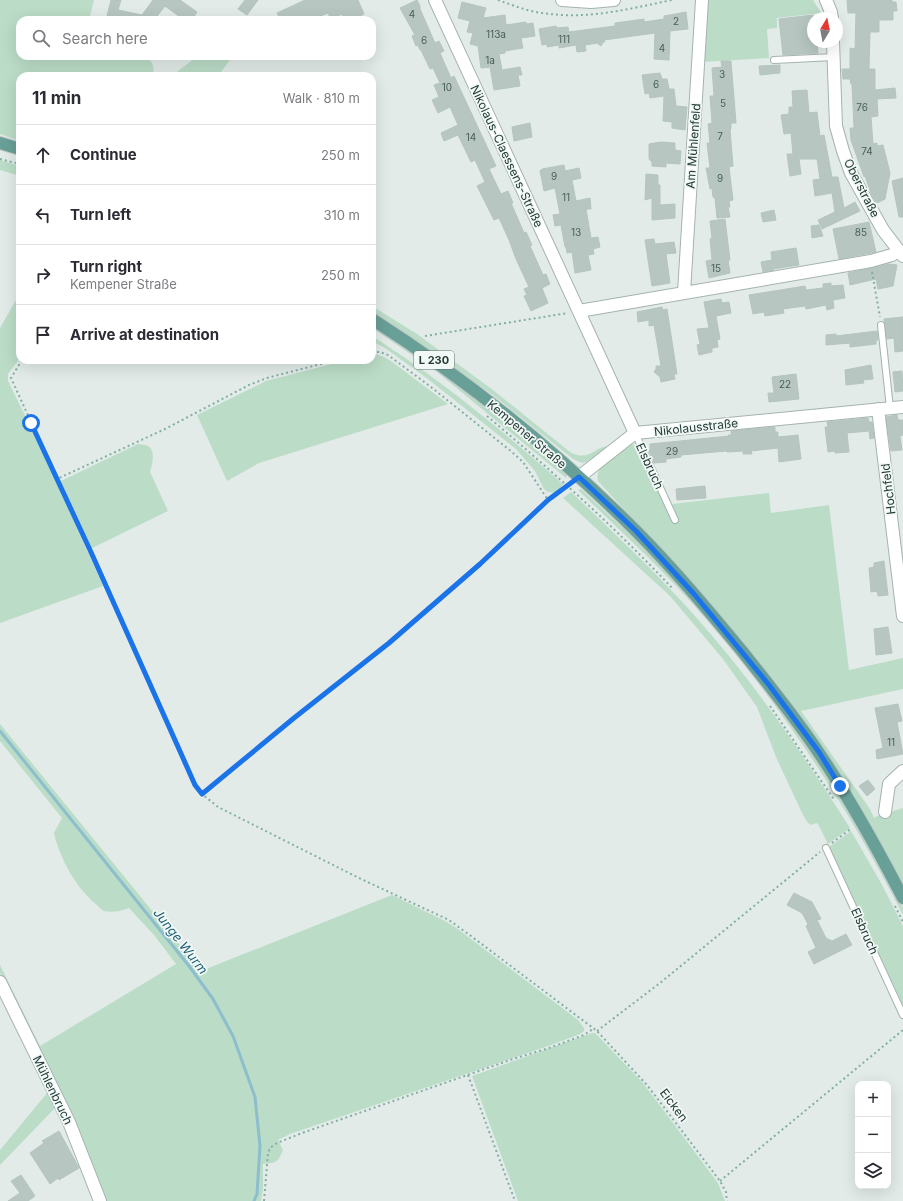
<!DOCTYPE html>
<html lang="en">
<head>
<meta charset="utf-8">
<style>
	:root { --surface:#fff; --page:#f2f2f3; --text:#2b2b33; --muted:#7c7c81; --line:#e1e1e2 }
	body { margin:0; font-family:Inter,sans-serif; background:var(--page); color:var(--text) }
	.controls { position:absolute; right:12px; bottom:12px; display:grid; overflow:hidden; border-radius:8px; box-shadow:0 4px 16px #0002 }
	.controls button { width:36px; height:36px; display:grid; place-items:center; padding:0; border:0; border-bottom:1px solid var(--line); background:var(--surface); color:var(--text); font:20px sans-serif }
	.compass { position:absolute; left:807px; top:12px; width:36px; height:36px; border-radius:50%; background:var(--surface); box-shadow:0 4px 16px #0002; rotate:10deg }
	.stop { position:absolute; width:12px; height:12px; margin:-9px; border:3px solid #1a73e8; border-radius:50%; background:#fff }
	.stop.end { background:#1a73e8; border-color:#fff; box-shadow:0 1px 4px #0008 }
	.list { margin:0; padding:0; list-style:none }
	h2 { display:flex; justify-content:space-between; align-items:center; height:52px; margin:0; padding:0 16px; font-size:17px }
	h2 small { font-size:13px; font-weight:400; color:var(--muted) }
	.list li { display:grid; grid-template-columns:26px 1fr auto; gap:12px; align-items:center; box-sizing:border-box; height:60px; padding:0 16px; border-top:1px solid var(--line) }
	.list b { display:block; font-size:15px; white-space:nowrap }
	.list p { margin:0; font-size:13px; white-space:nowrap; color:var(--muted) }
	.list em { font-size:13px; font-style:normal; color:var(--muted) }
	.icon { flex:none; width:22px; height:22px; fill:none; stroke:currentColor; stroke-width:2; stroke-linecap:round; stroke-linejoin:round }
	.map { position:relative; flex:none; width:903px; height:1201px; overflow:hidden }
	.search { position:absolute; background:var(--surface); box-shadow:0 4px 16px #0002; left:16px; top:16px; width:360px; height:44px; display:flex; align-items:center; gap:10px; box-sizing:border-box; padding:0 14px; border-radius:12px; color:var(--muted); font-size:15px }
	.panel { position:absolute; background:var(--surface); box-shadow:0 4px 16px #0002; left:16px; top:72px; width:360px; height:292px; border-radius:12px }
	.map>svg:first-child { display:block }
</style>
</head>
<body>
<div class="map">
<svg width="903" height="1201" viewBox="0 0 903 1201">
	<rect width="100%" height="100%" fill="#e2ebe8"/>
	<!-- green -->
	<path fill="#bbdcc7" d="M0,0H94L89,20H20V56H144C152,60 156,67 152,76H20V141L0,134Z
		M707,0H813L821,13L777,18V28L767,29L769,58L702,62Z
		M198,56H233L218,76H174L179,70Z
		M0,160L20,166V176L0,170Z
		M20,293V358L8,374V381L40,446L103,586L0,623V328Z
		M372,306L417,334L493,390L570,452C590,463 595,445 610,446L586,462L582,463L573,459L493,395L421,344L372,313Z
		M372,324L455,382L513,428L567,475L566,478L437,372L372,328Z
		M372,336C440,379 503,431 563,484L556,493L548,492L544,489L535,471L516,449L428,379L385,348L372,341Z
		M376,354L384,357L391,361L448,404L259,463L227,481L197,415L266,381L347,360H372V355Z
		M138,444C141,445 145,444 148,446C156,450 152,466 150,472L168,511L92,548L61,481Z
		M631,444L635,445L638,449L674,522L679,521L672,504L769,493L771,513L829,505L849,670L903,658V689L801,711L870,809L874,818L875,817L903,808V885L868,822L773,681L709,602L598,481C594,465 615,455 626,446Z
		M581,489L640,544L715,625L784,715L818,763L849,810L903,907V915C852,815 790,718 717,632C675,581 626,536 578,490Z
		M571,492C613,532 656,572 695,616C753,681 803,754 850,828L828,844L818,824L816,823L811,825L808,823L803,815L776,757L757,707L723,659L670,596L563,498Z
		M0,724L201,971L392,895L445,921L455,927L578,1020L584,1028V1031L580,1034L551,1045L290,1134L278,1140L283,1150C278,1162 277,1163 263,1164V1188L261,1201H104L38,1047L0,973V965L40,1046L176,964L154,935L129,908C121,911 113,913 104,911C102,910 99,907 97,905C76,888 60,859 54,833L62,818L0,741Z
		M851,831L881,883L903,926V1008L829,847Z
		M592,1033H595L598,1036L643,1083L718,1183L725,1201H518L472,1076Z
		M48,1092L55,1108L0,1165V1150Z"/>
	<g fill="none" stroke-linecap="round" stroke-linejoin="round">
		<!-- stream -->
		<path stroke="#8cbece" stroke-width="3" d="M0,731L189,966L213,999L233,1036L255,1097L260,1146L257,1194L254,1201"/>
	</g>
	<!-- building -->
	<path fill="#b7c6c1" stroke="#b4c5bf" d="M111,0H121L118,10L142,15L153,0H180L197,12L192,20H184L165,6L154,20H106Z
		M245,0H258L247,15L238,9Z
		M305,0H358L364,14L352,20H345L342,14L331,19L328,13L310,20H281L277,13Z
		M417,0L420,6V9L435,43L439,41L444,51L440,53L451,78L454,76L496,166L489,169L501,194L508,191L513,203H511L524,233L526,232L532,245L530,246L543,275L546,274L550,284L542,288L548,303L531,311L524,296L527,295L524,289L529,287L516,259L509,240L499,218L494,220L477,186L485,182L475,160L471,162L458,135L444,141L441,133L458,125L450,107L438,113L432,100L439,97L434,85L440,83L433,68L430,69L421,50H420L418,45L416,46L412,36L415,35L400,8Z
		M847,0H892V2H896L897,11H893V20H879V32H870L869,69H875V90L895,88L896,98L877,99L878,116L871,117L873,144L877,143V146L883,145L890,173L885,199L877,203L871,193L865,176L864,177L851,140L850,128H854L852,84H851L850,79H843L842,69H850V48L855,49L856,13H848Z
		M462,2L486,8L483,18L505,15L506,25L526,22V24L533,23L535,36L521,38L523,48L505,51V53L499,54L502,70L520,67L522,75H518L520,86L494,90L490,67L481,68L478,46L470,44L473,33L467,32L470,21L458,18Z
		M686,12L688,29L670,31L669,60L654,59L655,33L604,40L605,42H603L601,46L597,43L585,45L586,51L577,52L576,45L559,48V45L547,47V44L542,45L539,29L556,26L557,28L568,27L569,32L615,26V23L644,19V22L664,19V16Z
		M813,15V42H817L818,53L783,55L779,19Z
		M721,61H731L736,123H731V129H730L733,166L729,167L733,200L729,201L730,207H728L730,217L717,218L715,198L713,197L712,188L710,189L706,168H710L707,143H710L708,124L712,123L710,96H714L712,68L722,67Z
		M780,65V73L760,75L759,66Z
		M660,73L662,79H667L669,89H674L676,106L687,107L685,130L672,128V122L663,121L664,96L650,98L649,93L645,94L642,75Z
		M807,90L809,113L817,112L820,136L824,135L832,177H838L844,208L855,202L860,211L822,229L818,220L835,212L832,193L815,196L813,180L820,179L817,159H799L801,174L790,176L787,154H793L791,133L784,134L781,115L789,114V107H793L792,91Z
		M530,123L532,137L514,141L512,127Z
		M661,142L675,143V150L681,151L680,164L666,163V167L652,166V162L649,159V144Z
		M564,165L565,171L579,168L581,178L572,180L576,201L590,198L591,209H586L591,238L598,237L600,247L593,249L594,254L588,255L591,270L575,273L572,252L567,253L566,247H565L561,225L555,226L553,215L560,214L555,188L544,191L540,171L542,169Z
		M646,174L658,175V185H660V205L675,204V218L652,220V198L645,200Z
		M903,178V217H899L892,181Z
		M774,210L776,220L763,222L761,213Z
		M725,219L730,260H728L730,273L709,278L706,261L712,260L710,239L712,238L710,221Z
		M869,222L876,252L839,259L833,229Z
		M819,225L823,236L812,238L811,226Z
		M654,239L655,244L674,242L676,253L666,254L670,283L652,286L645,240Z
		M796,248L799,265L773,269L774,270L763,272L761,262L772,260L771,252Z
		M888,264L897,265L893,286L878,289L876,279L850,285L848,273L872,268Z
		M831,283V286L843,285L845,298L833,300L834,308L827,310L826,305L806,309L805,306L783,309L784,313L765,316L764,312L753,314L749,295L805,286L806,290L823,288V284Z
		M721,299L722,303L729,302L731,313L716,316L720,339L717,340L718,347L712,348V352L699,355L697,345L700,344L697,329L709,328L704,302Z
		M662,307L663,310L667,309L677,374H674L675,379L661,382L660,377L654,372L656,369V366H661L654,325L649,326V320L638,322L637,312Z
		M903,317V351L895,352L894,338L887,339L884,319Z
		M877,331L878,340H876V344L850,347V343L826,345V335L836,334V336Z
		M871,365L873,379L863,380L864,383L846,385L845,370Z
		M902,371L903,391L895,392L893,372Z
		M796,374L799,399L769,402L768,393H774L772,377Z
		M897,415L898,420H903V435L900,436L902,450L891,451L886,417Z
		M868,418L869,422H872L874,438L870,439L869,431L847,433L849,452L835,453V451L828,452L825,427H828L827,422Z
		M775,427V432H778V437L798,435L801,459L779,462L778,448L751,451L752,454H743V451L727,452L726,451L681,455V457L666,459V462L654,463L649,451L650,450V444L729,436L728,435H731V431Z
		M705,486L706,498L677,500L676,489Z
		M884,561L888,595L878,596L877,591L871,592L869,568L874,567V563Z
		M888,627L892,653L876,655L874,629Z
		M898,704L902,721L897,722L903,754L877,759L876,750L883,748L875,708Z
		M868,780L875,789L867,796L859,786Z
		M794,893L812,902L821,919L817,920L826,938L832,941L846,934L852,945L814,964L808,952L816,948L806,926L808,924L802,913L787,905Z
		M59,1131L79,1168L59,1180L58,1178L50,1184L30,1153L44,1143L42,1141Z
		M21,1175L35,1196L28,1201H8L20,1193L11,1181Z"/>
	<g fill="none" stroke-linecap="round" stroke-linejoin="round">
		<!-- service casing -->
		<g stroke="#a5b3af" stroke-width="8">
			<path id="service" d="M774,60L834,57
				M881,325L890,408
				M635,433L675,520
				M826,848L903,1015"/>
		</g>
		<!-- minor casing -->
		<g stroke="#a5b3af" stroke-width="14">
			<path id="minor" d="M435,0L635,433
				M562,0L591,2L614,0
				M826,0L831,12L832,18
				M833,42L836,126L843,151L851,173L883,230L903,256
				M684,292L702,0
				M579,311L871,261L892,255L898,251
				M878,409L903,616
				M635,433L903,407
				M579,477L635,433
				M885,812L889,784L903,771
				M0,982L69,1122L100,1201"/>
		</g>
		<!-- primary casing -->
		<g stroke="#c1c8c7" stroke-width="14">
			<path id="primary" d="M0,143L20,149
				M372,319C467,380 556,451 636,531C674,569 708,610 742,651C768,684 795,717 819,753C850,799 877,848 903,898"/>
		</g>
		<!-- path -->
		<path stroke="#83aea4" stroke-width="2" stroke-dasharray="2 3" stroke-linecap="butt" d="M498,0C512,5 527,11 542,13C588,20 628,9 672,0
			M0,159L20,164
			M872,272L880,317
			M425,336L568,313
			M372,352H380L388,355L431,387L512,452L523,462L548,500
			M22,360L11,378L57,479
			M487,416C552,471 615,527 673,589
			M570,484L548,500L480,564L389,643L294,718L202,794L218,807L359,878L449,920L471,936L597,1031L647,1085L720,1181L726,1192L727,1201
			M770,706L835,801
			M202,794L195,785L183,758L91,549L57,479L165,429L249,385L267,378L336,360
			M832,843L852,828
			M895,906L903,922
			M597,1031L660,983L820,852
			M468,1075L515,1201
			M720,1181L903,1030
			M264,1201L268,1153L270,1148L277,1143L302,1133L513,1059L549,1048L584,1035L593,1029"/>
		<!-- service -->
		<use href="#service" stroke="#fff" stroke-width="6"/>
		<!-- minor -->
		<use href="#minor" stroke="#fff" stroke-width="12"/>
		<!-- primary -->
		<use href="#primary" stroke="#689f96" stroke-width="12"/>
	</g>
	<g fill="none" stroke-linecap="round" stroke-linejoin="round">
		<!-- route -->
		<path stroke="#1a73e8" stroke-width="5" d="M31,423L90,550L183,758L195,785L202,794L294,718L389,643L480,564L548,500L579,477L636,531L694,594L769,685L819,752L840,786"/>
	</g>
	<g text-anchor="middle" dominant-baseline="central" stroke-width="3.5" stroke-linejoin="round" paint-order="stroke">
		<!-- number labels -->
		<g font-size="10" fill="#485e5a">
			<text x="412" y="14">4</text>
			<text x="676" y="21">2</text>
			<text x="496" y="34">113a</text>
			<text x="564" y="39">111</text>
			<text x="424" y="40">6</text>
			<text x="662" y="48">4</text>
			<text x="490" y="60">1a</text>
			<text x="722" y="74">3</text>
			<text x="656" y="84">6</text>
			<text x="447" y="87">10</text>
			<text x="723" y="103">5</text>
			<text x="862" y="107">76</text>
			<text x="720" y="136">7</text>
			<text x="471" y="137">14</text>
			<text x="867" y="151">74</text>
			<text x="554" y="176">9</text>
			<text x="720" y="178">9</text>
			<text x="566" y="197">11</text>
			<text x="576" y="232">13</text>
			<text x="861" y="232">85</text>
			<text x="716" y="268">15</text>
			<text x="785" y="384">22</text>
			<text x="672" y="451">29</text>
			<text x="891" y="742">11</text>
		</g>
		<!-- shield labels -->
		<rect fill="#f2f8f6" stroke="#617470" stroke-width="1" x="414" y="351" width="40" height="18" rx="3"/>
		<g font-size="11" font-weight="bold" fill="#233c37">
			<text x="434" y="360">L 230</text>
		</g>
		<!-- street labels -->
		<g font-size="12" fill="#233c37" stroke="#f2f8f6">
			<text transform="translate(693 146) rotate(-86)">Am Mühlenfeld</text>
			<text transform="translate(507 156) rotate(65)">Nikolaus-Claessens-Straße</text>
			<text transform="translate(862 188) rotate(63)">Oberstraße</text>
			<text transform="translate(696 427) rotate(-6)">Nikolausstraße</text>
			<text transform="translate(527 434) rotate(40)">Kempener Straße</text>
			<text transform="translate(650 466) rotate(65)">Elsbruch</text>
			<text transform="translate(888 489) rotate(-97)">Hochfeld</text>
			<text transform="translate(865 931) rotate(66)">Elsbruch</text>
			<text transform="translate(53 1090) rotate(64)">Mühlenbruch</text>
			<text transform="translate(674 1105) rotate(53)">Eicken</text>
		</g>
		<!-- water labels -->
		<g font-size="13" font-style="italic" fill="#1f5f75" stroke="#f2f8f6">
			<text transform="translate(181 941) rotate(52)">Junge Wurm</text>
		</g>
	</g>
</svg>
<div class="controls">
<button>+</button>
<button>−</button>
<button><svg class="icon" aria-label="layers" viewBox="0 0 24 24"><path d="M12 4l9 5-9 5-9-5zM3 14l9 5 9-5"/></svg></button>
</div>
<svg class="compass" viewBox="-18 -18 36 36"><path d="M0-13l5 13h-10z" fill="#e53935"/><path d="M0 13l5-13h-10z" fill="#7c7c81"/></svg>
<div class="stop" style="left:31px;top:423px"></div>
<div class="stop end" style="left:840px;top:786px"></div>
<div class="search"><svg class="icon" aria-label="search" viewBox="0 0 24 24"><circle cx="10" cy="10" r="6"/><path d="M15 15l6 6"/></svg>Search here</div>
<section class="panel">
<h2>11 min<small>Walk · 810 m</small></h2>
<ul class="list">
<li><svg class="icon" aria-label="ahead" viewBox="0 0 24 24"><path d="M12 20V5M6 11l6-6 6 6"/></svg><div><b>Continue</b></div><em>250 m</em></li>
<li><svg class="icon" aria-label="left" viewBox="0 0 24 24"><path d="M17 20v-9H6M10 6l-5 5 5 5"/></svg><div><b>Turn left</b></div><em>310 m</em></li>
<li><svg class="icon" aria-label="right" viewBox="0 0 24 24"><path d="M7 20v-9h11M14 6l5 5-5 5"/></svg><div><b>Turn right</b><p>Kempener Straße</p></div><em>250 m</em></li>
<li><svg class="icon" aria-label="arrive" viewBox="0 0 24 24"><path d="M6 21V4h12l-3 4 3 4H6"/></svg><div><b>Arrive at destination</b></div></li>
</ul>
</section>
</div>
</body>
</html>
